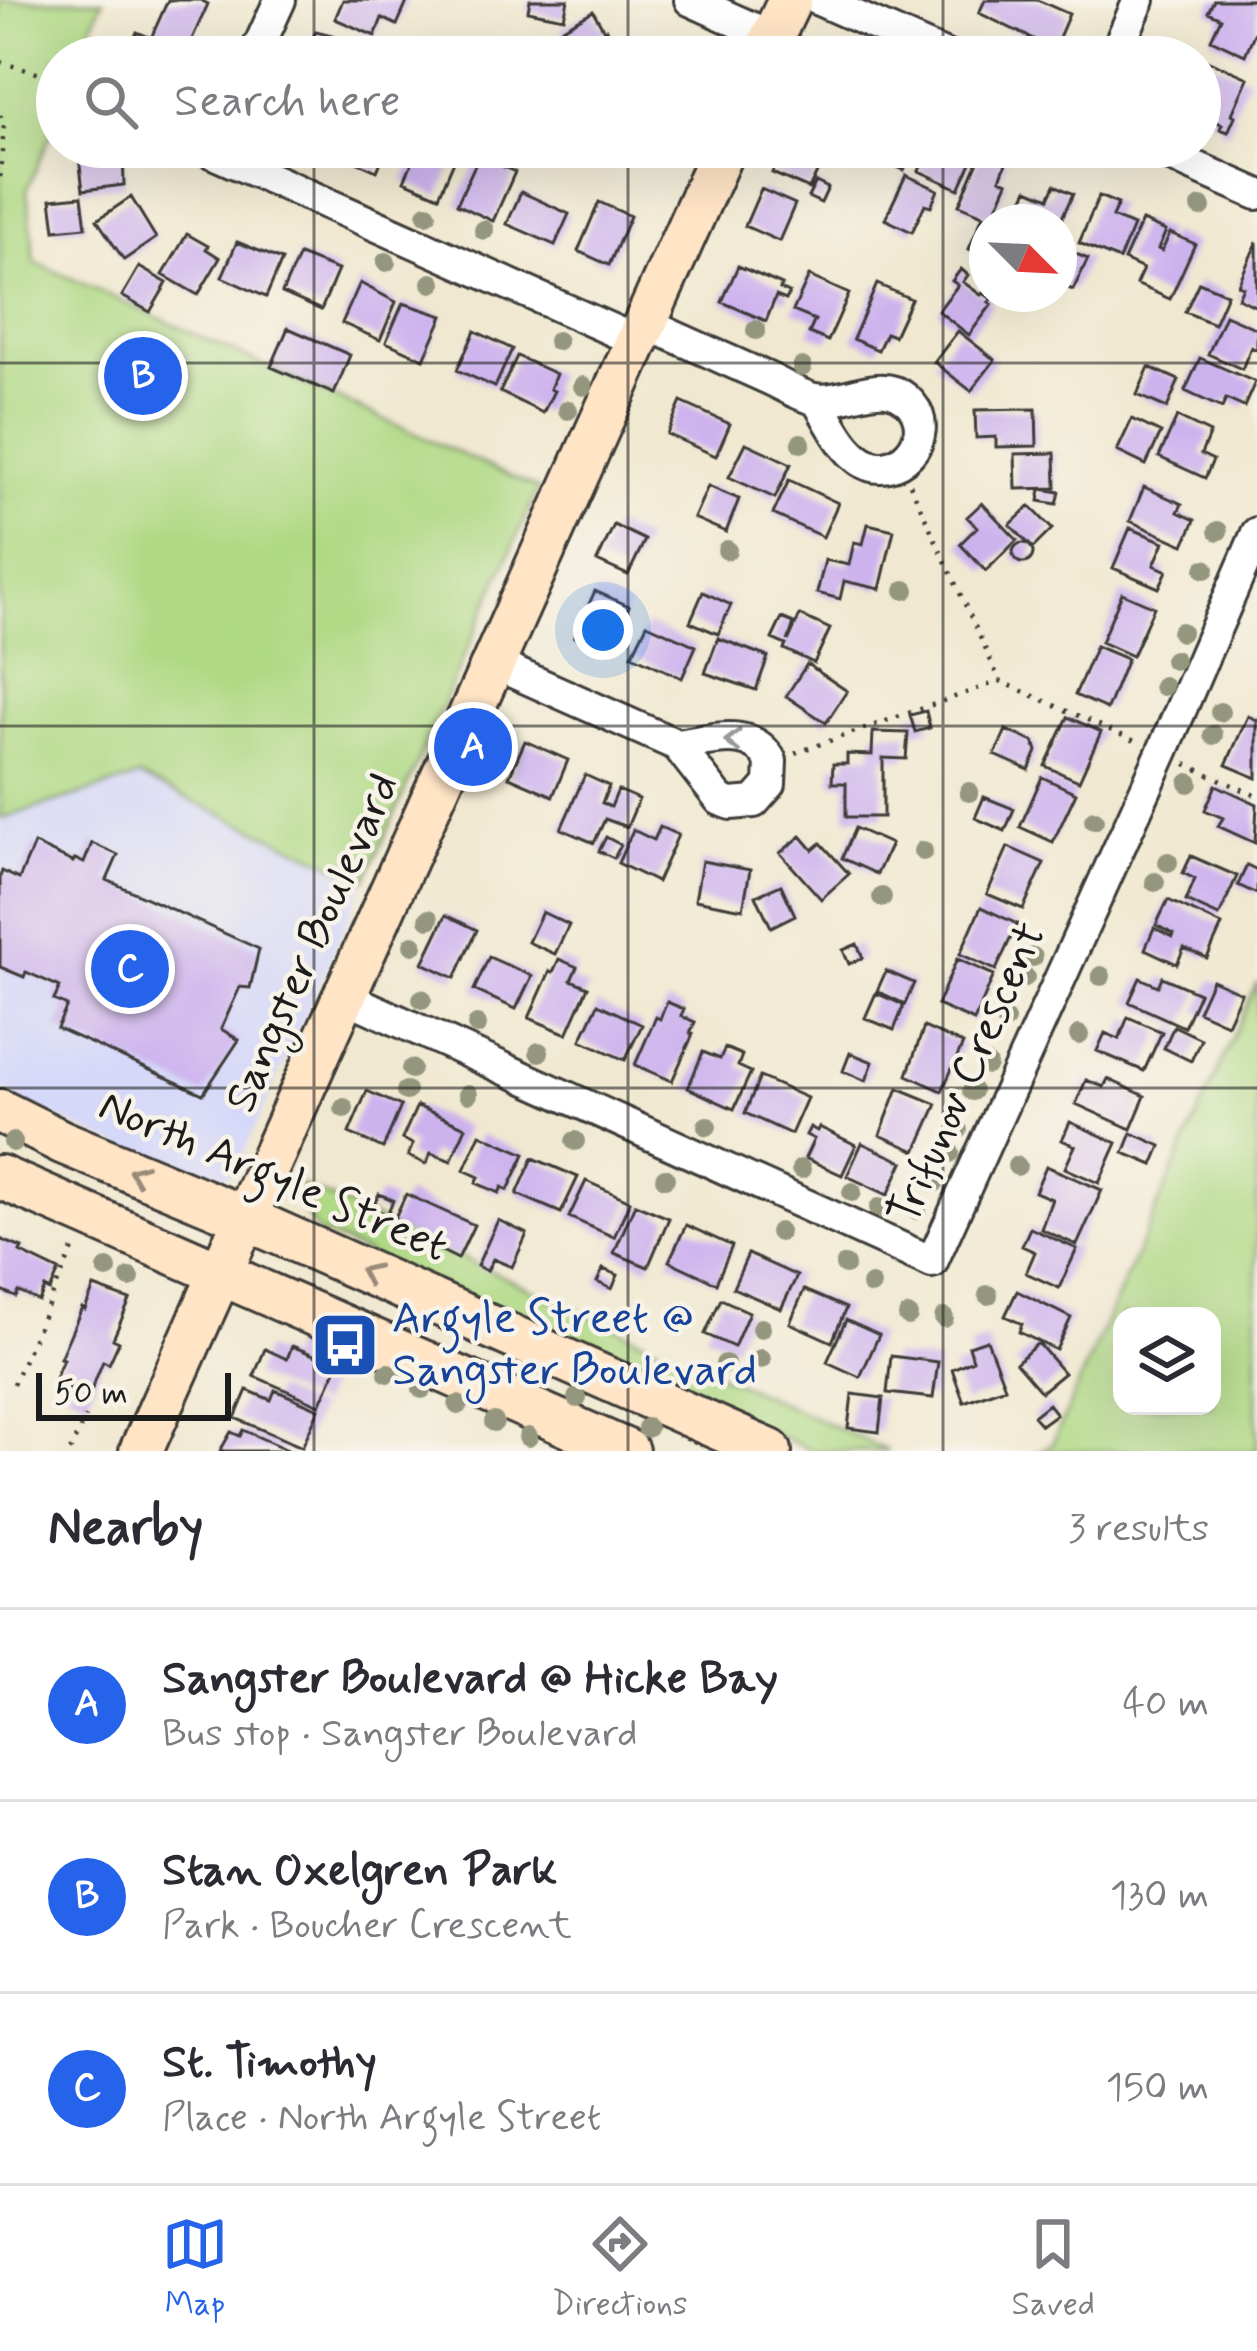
<!DOCTYPE html>
<html lang="en">
<head>
<meta charset="utf-8">
<style>
	:root { --surface:#fff; --page:#f7f7f7; --text:#2b2b33; --muted:#7c7c81; --line:#e1e1e2; --accent:#2563eb }
	body { margin:0; font-family:Mynerve,sans-serif; background:var(--page); color:var(--text) }
	.controls { position:absolute; right:36px; bottom:36px; display:grid; overflow:hidden; border-radius:24px; box-shadow:0 12px 48px #0002 }
	.controls button { width:108px; height:108px; display:grid; place-items:center; padding:0; border:0; border-bottom:3px solid var(--line); background:var(--surface); color:var(--text); font:60px sans-serif }
	.compass { position:absolute; left:969px; top:204px; width:108px; height:108px; border-radius:50%; background:var(--surface); box-shadow:0 12px 48px #0002; rotate:114deg }
	.scale { position:absolute; left:36px; bottom:30px; width:195px; box-sizing:border-box; padding-left:12px; border:6px solid #1c1c1c; border-top:0; font-size:33px; line-height:42px; white-space:nowrap; color:#1c1c1c; -webkit-text-stroke:9px #f7f3e8; paint-order:stroke }
	.you { position:absolute; left:603px; top:630px; width:42px; height:42px; margin:-30px; border:9px solid #fff; border-radius:50%; background:#1a73e8; box-shadow:0 0 0 18px #1a73e833 }
	.badge { display:grid; place-items:center; width:78px; height:78px; border-radius:50%; background:var(--accent); color:#fff; font-size:39px; font-weight:700 }
	.pin { position:absolute; translate:-50% -50%; border:6px solid #fff; box-shadow:0 3px 12px #0006 }
	.list { margin:0; padding:0; list-style:none }
	h2 { display:flex; justify-content:space-between; align-items:center; height:156px; margin:0; padding:0 48px; font-size:51px }
	h2 small { font-size:39px; font-weight:400; color:var(--muted) }
	.list li { display:grid; grid-template-columns:78px 1fr auto; gap:36px; align-items:center; box-sizing:border-box; height:192px; padding:0 48px; border-top:3px solid var(--line) }
	.list b { display:block; font-size:45px; white-space:nowrap }
	.list p { margin:0; font-size:39px; white-space:nowrap; color:var(--muted) }
	.list em { font-size:39px; font-style:normal; color:var(--muted) }
	.icon { flex:none; width:66px; height:66px; fill:none; stroke:currentColor; stroke-width:2; stroke-linecap:round; stroke-linejoin:round }
	.map { position:relative; flex:none; width:1257px; height:1451px; overflow:hidden }
	.search { position:absolute; background:var(--surface); box-shadow:0 12px 48px #0002; left:36px; right:36px; top:36px; height:132px; display:flex; align-items:center; gap:30px; box-sizing:border-box; padding:0 42px; border-radius:66px; color:var(--muted); font-size:45px }
	.sheet { height:732px; background:var(--surface) }
	nav { display:flex; justify-content:space-around; align-items:center; box-sizing:border-box; height:168px; border-top:3px solid var(--line); background:var(--surface); font-size:33px; color:var(--muted) }
	nav a { display:grid; justify-items:center; gap:6px }
	nav .on { color:var(--accent) }
	.map>svg:first-child { display:block }
</style>
</head>
<body>
<div class="map">
<svg width="1257" height="1451" viewBox="0 0 1257 1451">
	<rect width="100%" height="100%" fill="#f7f3e8"/>
	<filter id="ink" filterUnits="userSpaceOnUse"><feTurbulence type="fractalNoise" baseFrequency=".00833" numOctaves="2"/><feDisplacementMap in="SourceGraphic" scale="24" xChannelSelector="R" yChannelSelector="G"/><feConvolveMatrix kernelMatrix="1 2 1 2 8 2 1 2 1" color-interpolation-filters="sRGB"/></filter>
	<filter id="wash" filterUnits="userSpaceOnUse"><feTurbulence type="fractalNoise" baseFrequency=".004" numOctaves="4" result="noise"/><feDisplacementMap in="SourceGraphic" scale="48" xChannelSelector="R" yChannelSelector="G"/><feGaussianBlur stdDeviation="2.7" result="paint"/><feColorMatrix in="noise" values="0 0 0 0 0 0 0 0 0 0 0 0 0 0 0 0 0 1.4 0 .05"/><feComposite in="paint" operator="in"/></filter>
	<g filter="url(#wash)">
		<rect width="100%" height="100%" fill="#f0e8d0"/>
		<!-- built -->
		<path fill="#d5d8f9" d="M139,776L366,879L235,1172L206,1184L22,1103L0,1087V819Z"/>
		<!-- green -->
		<path fill="#afd984" stroke="#667a50" stroke-width="3" fill-rule="evenodd" d="M0,0H103L78,57H57V119L27,190L35,262L538,489L366,879L139,777L0,819Z
			M1257,982V1451H1040L1052,1444ZM1122,1316H1212V1406H1122Z
			M301,1185L888,1451H813L316,1231L304,1210Z"/>
		<g id="blocks">
			<!-- building -->
			<path fill="#cdb3ee" d="M168,0H200L208,4L186,52L170,45L165,57H126L137,32L151,38Z
				M343,0H408L397,25L382,18L375,36L335,19Z
				M530,0H568L564,18L528,11Z
				M985,0H1037L1069,14L1054,49L979,13Z
				M1214,0H1257V27L1245,55L1211,39L1221,18L1208,12Z
				M593,11L604,30L606,29L621,57H577L561,29Z
				M316,31L332,35L331,38L347,44L341,57H305Z
				M85,43L117,57H79Z
				M1200,57L1248,78L1232,114L1235,116L1228,132L1220,129L1222,124L1200,115Z
				M100,147H123L124,185L83,190L78,149Z
				M322,147H387L377,171Z
				M419,147H460L439,196L404,181Z
				M624,147H659L654,160Z
				M783,147H805L825,156L809,189L772,173Z
				M866,147H914L904,170L864,153Z
				M930,147H955L974,156L959,189L919,171Z
				M983,150L1007,161L1000,179L1008,182L992,219L959,205Z
				M479,156L515,172L493,221L457,204Z
				M906,175L938,190L931,206L925,204L912,232L885,219Z
				M816,182L828,188L821,203L808,197Z
				M1055,185L1073,194L1060,222H1012L1028,189L1049,198Z
				M761,189L795,204L779,241L745,226Z
				M521,192L569,214L555,245L507,224Z
				M82,196L86,227L55,230L51,199Z
				M1099,196L1118,204L1112,217L1133,226L1119,260L1079,243Z
				M131,197L156,238L124,260L97,220Z
				M599,202L630,216L609,265L578,251Z
				M982,218L987,220V257L969,249Z
				M1142,221L1166,231L1158,249L1162,251L1170,233L1195,244L1170,299L1136,284L1143,269L1124,260Z
				M187,234L208,246L206,249L220,258L198,295L163,275Z
				M237,242L282,260L266,297L222,277Z
				M1257,242V307L1238,298L1243,287L1238,285Z
				M1060,247L1088,259L1073,290L1059,284Z
				M299,255L338,270L321,310L282,293Z
				M738,266L782,285L780,289L789,293L786,300L776,296L766,321L722,302Z
				M139,267L167,283L150,312L122,296Z
				M961,269L968,275L963,282L981,295L983,293L992,299L989,302L992,304L969,335L938,311L958,285L952,281Z
				M809,276L849,294L828,341L809,333L815,320L793,311Z
				M1199,282L1227,294L1214,324L1185,312Z
				M360,283L396,302L380,340L342,323Z
				M877,284L911,299L894,336L886,333L878,350L853,339Z
				M403,303L443,316L424,359L386,342Z
				M1225,315L1257,329V350L1251,347L1242,369L1208,354Z
				M288,328L350,355L334,394L271,367Z
				M475,331L512,349L495,387L457,370Z
				M958,331L995,360L971,391L934,362Z
				M517,356L556,374L550,389L554,391L543,413L500,392Z
				M1200,358L1255,382L1244,407L1226,399L1222,408L1185,391Z
				M1149,367L1179,380L1167,408L1137,395Z
				M681,402L730,424L716,456L667,434Z
				M1036,409L1037,446L996,447V437L976,438L975,410Z
				M1177,417L1210,433L1201,454L1213,460L1205,478L1159,457Z
				M1132,419L1161,433L1146,465L1117,451Z
				M746,443L791,464L775,498L729,477Z
				M1055,453L1056,488L1016,489L1015,454Z
				M789,480L838,503L823,537L773,514Z
				M708,486L739,499L726,532L694,518Z
				M1144,487L1182,504L1178,512L1195,520L1184,545L1130,521Z
				M1041,489L1060,492L1057,504L1039,501Z
				M982,503L1017,540L986,571L960,544L977,527L967,517Z
				M1030,506L1052,529L1033,548L1010,525Z
				M868,524L894,530L880,589L844,581L840,599L817,593L825,560L849,565L854,542L863,544Z
				M614,525L645,540L628,575L597,561Z
				M1130,528L1164,542L1154,565L1167,571L1159,588L1113,568Z
				M1013 553a10 10 0 1 1 20 0a10 10 0 1 1-20 0Z
				M595,591L629,606L608,652L574,637Z
				M703,592L731,605L718,634L690,622Z
				M1122,593L1154,607L1132,656L1101,642Z
				M800,615L830,629L814,663L784,649L786,645L772,639L782,618L794,623L788,641Z
				M647,624L696,646L682,678L632,655Z
				M718,638L768,657L756,690L705,673Z
				M1096,646L1127,659L1107,709L1075,695Z
				M807,664L847,691L826,723L786,696Z
				M926,711L930,728L915,732L910,715Z
				M1248,716L1257,720V778L1226,765Z
				M1068,717L1101,732L1079,781L1045,766Z
				M1006,730L1034,742L1037,751L1029,770L995,755Z
				M873,732L908,733L906,759L883,758V817H846V783H832L833,764H847V754L872,755Z
				M525,741L568,760L553,796L509,777Z
				M585,775L609,786L602,803L611,807L618,790L639,799L627,827L605,819L594,843L561,829Z
				M1042,777L1076,793L1053,842L1020,827Z
				M1216,785L1257,804L1255,843L1218,826L1223,818L1205,810Z
				M984,797L1014,809L1005,831L975,818Z
				M660,827L678,835L657,882L618,863L633,830L654,840Z
				M855,828L891,844L877,874L842,858Z
				M801,836L813,850L821,843L849,874L821,899L780,853Z
				M606,837L621,845L614,858L599,851Z
				M92,843L118,855L107,880L259,949L250,988L240,987L221,1029L239,1040L203,1094L57,1028L67,1006L54,1000L60,987L26,972L24,977L0,967V877L2,871L19,879L34,844L73,862L75,859L84,863Z
				M1008,847L1044,863L1023,909L987,894Z
				M1191,856L1237,876L1219,916L1186,901L1195,879L1183,873Z
				M702,861L750,870L743,909L695,900Z
				M1247,865L1257,870V894L1238,885Z
				M781,885L795,915L771,927L756,896Z
				M1168,900L1222,925L1207,958L1184,948L1177,964L1145,949L1154,928L1173,937L1174,934L1156,925Z
				M981,907L1017,924L996,970L960,954Z
				M542,912L569,925L555,954L528,942Z
				M446,915L477,930L455,978L423,963Z
				M857,944L863,958L849,964L843,950Z
				M489,957L532,976L516,1009L474,990Z
				M559,959L577,967L571,980L588,987L567,1034L529,1018L550,971L553,972Z
				M957,959L994,975L974,1021L937,1005Z
				M886,971L914,983L905,1004L877,991Z
				M1162,977L1199,993L1184,1027L1129,1002L1140,978L1158,986Z
				M1212,980L1241,993L1227,1024L1198,1011Z
				M876,993L904,1005L894,1030L865,1018Z
				M667,1002L684,1009L681,1016L695,1022L690,1033L693,1034L672,1081L635,1065L656,1017L660,1019Z
				M598,1004L642,1025L625,1060L581,1040Z
				M1128,1017L1162,1032L1144,1071L1097,1051L1105,1033L1119,1039Z
				M1174,1026L1201,1039L1191,1061L1164,1048Z
				M924,1027L963,1044L942,1091L907,1075Z
				M725,1048L742,1055L738,1066L751,1072L734,1109L688,1088L703,1052L720,1059Z
				M850,1053L873,1062L866,1081L843,1071Z
				M760,1077L807,1098L791,1134L745,1113Z
				M1108,1079L1145,1096L1131,1129L1076,1104L1086,1080L1104,1087Z
				M898,1088L937,1104L916,1151L880,1135Z
				M367,1091L401,1106L383,1148L349,1133Z
				M417,1106L466,1127L451,1161L431,1153L426,1164L408,1156L413,1144L402,1139Z
				M1070,1122L1117,1143L1099,1183L1065,1168L1075,1146L1062,1140Z
				M810,1127L817,1131L819,1127L856,1145L842,1175L805,1158L814,1139L806,1135Z
				M1132,1133L1161,1146L1153,1165L1124,1153Z
				M480,1134L525,1154L508,1190L502,1187L499,1193L476,1183L479,1177L464,1170Z
				M862,1143L903,1162L888,1195L847,1176Z
				M533,1158L578,1177L561,1213L517,1194Z
				M1046,1166L1102,1190L1077,1245L1041,1229L1052,1199L1035,1192Z
				M586,1181L630,1201L614,1237L569,1217Z
				M379,1194L393,1200L387,1215L372,1208Z
				M406,1194L474,1225L458,1259L391,1226Z
				M635,1204L669,1218L648,1267L614,1253Z
				M498,1220L527,1234L512,1267L493,1259L487,1271L477,1266Z
				M686,1225L732,1246L716,1283L669,1261Z
				M1030,1228L1077,1249L1059,1288L1026,1273L1035,1252L1022,1246Z
				M0,1239L22,1248L20,1252L59,1271L50,1291L45,1288L39,1301L19,1292L16,1297L0,1290Z
				M748,1254L797,1276L781,1309L733,1288Z
				M603,1269L618,1275L612,1289L597,1282Z
				M94,1287L130,1300L113,1339L119,1342L109,1364L103,1361L87,1401L67,1392L70,1384L55,1378L63,1359L60,1358L82,1308L85,1310Z
				M804,1290L846,1308L832,1342L790,1323Z
				M1017,1291L1071,1318L1056,1350L1019,1332L1022,1324L1005,1316Z
				M721,1299L749,1312L734,1347L705,1334Z
				M846,1320L879,1335L860,1377L827,1362Z
				M987,1340L1005,1387L964,1402L952,1369L973,1360L969,1346Z
				M1038,1343L1064,1373L1041,1392L1016,1363Z
				M292,1346L338,1365L320,1405L254,1376L265,1349L287,1359Z
				M891,1356L938,1362L933,1398L887,1393Z
				M247,1390L271,1400L275,1390L319,1409L302,1447L235,1418Z
				M852,1394L883,1398L879,1432L848,1428Z
				M1048,1404L1056,1414L1041,1425L1033,1416Z
				M243,1430L290,1451H220L231,1432L240,1436Z"/>
		</g>
	</g>
	<g filter="url(#ink)">
		<use href="#blocks" fill-opacity="0" stroke="#3c3b37" stroke-width="3"/>
		<g fill="none" stroke-linecap="round" stroke-linejoin="round">
			<!-- street casing -->
			<g stroke="#3c3b37" stroke-width="36">
				<path id="street" d="M690,0L772,37
					M819,0L948,57
					M254,57L280,0
					M1114,57L1139,0
					M213,147L211,152L639,342
					M1151,147L1257,194
					M647,324C686,342 725,359 765,377C780,383 799,396 815,399C847,405 885,372 911,404C939,437 895,485 860,460C841,447 829,419 817,400
					M495,664L677,745L720,800L731,804L754,802L770,784L771,761C752,725 710,741 677,745
					M346,997L932,1262L1162,753L1257,533"/>
			</g>
			<!-- secondary casing -->
			<g stroke="#3c3b37" stroke-width="48">
				<path id="secondary" d="M763,57L790,0
					M0,1111L62,1142L245,1218L770,1451
					M0,1177L627,1451
					M141,1451L724,147"/>
			</g>
			<!-- path -->
			<path stroke="#3c3b37" stroke-width="4.5" stroke-dasharray="3 9" stroke-linecap="butt" d="M0,62L57,79
				M0,115L4,125L0,180
				M910,484L1000,681L1137,742
				M795,753L1000,681
				M1186,764L1257,796
				M13,1384L74,1247
				M70,1451L85,1417"/>
			<!-- street -->
			<use href="#street" stroke="#fff" stroke-width="30"/>
			<!-- secondary -->
			<use href="#secondary" stroke="#ffe4c6" stroke-width="42"/>
		</g>
		<!-- trees -->
		<g fill="#94977e">
			<circle cx="1201" cy="207" r="10"/>
			<circle cx="427" cy="214" r="10"/>
			<circle cx="484" cy="230" r="10"/>
			<circle cx="386" cy="262" r="10"/>
			<circle cx="432" cy="283" r="10"/>
			<circle cx="756" cy="330" r="10"/>
			<circle cx="557" cy="341" r="10"/>
			<circle cx="802" cy="367" r="10"/>
			<circle cx="583" cy="386" r="10"/>
			<circle cx="568" cy="410" r="10"/>
			<circle cx="801" cy="443" r="10"/>
			<circle cx="1218" cy="531" r="10"/>
			<circle cx="727" cy="550" r="10"/>
			<circle cx="1205" cy="569" r="10"/>
			<circle cx="905" cy="590" r="10"/>
			<circle cx="1181" cy="632" r="10"/>
			<circle cx="1174" cy="660" r="10"/>
			<circle cx="1163" cy="686" r="10"/>
			<circle cx="1220" cy="712" r="10"/>
			<circle cx="1213" cy="735" r="10"/>
			<circle cx="1189" cy="783" r="10"/>
			<circle cx="969" cy="792" r="10"/>
			<circle cx="1094" cy="820" r="10"/>
			<circle cx="923" cy="851" r="10"/>
			<circle cx="1168" cy="862" r="10"/>
			<circle cx="1155" cy="882" r="10"/>
			<circle cx="882" cy="897" r="10"/>
			<circle cx="429" cy="919" r="10"/>
			<circle cx="413" cy="945" r="10"/>
			<circle cx="1033" cy="957" r="10"/>
			<circle cx="1101" cy="976" r="10"/>
			<circle cx="1025" cy="977" r="10"/>
			<circle cx="422" cy="999" r="10"/>
			<circle cx="1005" cy="1020" r="10"/>
			<circle cx="477" cy="1025" r="10"/>
			<circle cx="1079" cy="1035" r="10"/>
			<circle cx="539" cy="1052" r="10"/>
			<circle cx="987" cy="1065" r="10"/>
			<circle cx="411" cy="1069" r="10"/>
			<circle cx="406" cy="1091" r="10"/>
			<circle cx="972" cy="1091" r="10"/>
			<circle cx="468" cy="1094" r="10"/>
			<circle cx="344" cy="1108" r="10"/>
			<circle cx="707" cy="1126" r="10"/>
			<circle cx="958" cy="1130" r="10"/>
			<circle cx="575" cy="1141" r="10"/>
			<circle cx="13" cy="1142" r="10"/>
			<circle cx="950" cy="1153" r="10"/>
			<circle cx="1017" cy="1166" r="10"/>
			<circle cx="801" cy="1169" r="10"/>
			<circle cx="665" cy="1178" r="10"/>
			<circle cx="934" cy="1183" r="10"/>
			<circle cx="852" cy="1192" r="10"/>
			<circle cx="879" cy="1208" r="10"/>
			<circle cx="917" cy="1210" r="10"/>
			<circle cx="779" cy="1232" r="10"/>
			<circle cx="845" cy="1265" r="10"/>
			<circle cx="107" cy="1269" r="10"/>
			<circle cx="130" cy="1278" r="10"/>
			<circle cx="871" cy="1285" r="10"/>
			<circle cx="988" cy="1295" r="10"/>
			<circle cx="908" cy="1316" r="10"/>
			<circle cx="944" cy="1318" r="10"/>
			<circle cx="761" cy="1328" r="10"/>
			<circle cx="761" cy="1359" r="10"/>
			<circle cx="725" cy="1364" r="10"/>
			<circle cx="388" cy="1373" r="10"/>
			<circle cx="422" cy="1389" r="10"/>
			<circle cx="577" cy="1398" r="10"/>
			<circle cx="458" cy="1405" r="10"/>
			<circle cx="494" cy="1422" r="10"/>
			<circle cx="647" cy="1428" r="10"/>
			<circle cx="528" cy="1437" r="10"/>
		</g>
		<!-- one-way arrows -->
		<defs><path id="oneway-chevron" d="M-2-3.5L2.5 0L-2 3.5" fill="none" stroke-width="1.6" stroke-linecap="round" stroke-linejoin="round" transform="scale(3)"/></defs>
		<use stroke="#999" href="#oneway-chevron" transform="translate(733 741) rotate(-179)"/>
		<g stroke="#998a7a">
			<use href="#oneway-chevron" transform="translate(137 1173) rotate(-158)"/>
			<use href="#oneway-chevron" transform="translate(368 1273) rotate(-156)"/>
		</g>
	</g>
	<!-- grid -->
	<path fill="none" stroke="#1c1c1c" stroke-width="3" stroke-opacity="0.55" d="M314,0V57M628,0V57M943,0V57M314,147V1451M628,147V1451M943,147V1451M0,363H1257M0,726H1257M0,1088H1257"/>
	<!-- icons -->
	<defs>
		<g id="bus-square" transform="scale(3.45)"><rect x="-9" y="-9" width="18" height="18" rx="4" fill="#1a4fb4" stroke="#f7f3e8"/><path d="M-5-6H5V4H4V6H2V4H-2V6H-4V4H-5ZM-3.5-4V0h7V-4ZM-3.5 1.2v1.5H-2V1.2ZM2 1.2v1.5H3.5V1.2Z" fill="#fff"/></g>
	</defs>
	<g fill-rule="evenodd">
		<use href="#bus-square" x="345" y="1345"/>
	</g>
	<g text-anchor="middle" dominant-baseline="central" stroke-width="9" stroke-linejoin="round" paint-order="stroke">
		<!-- street labels -->
		<g font-size="45" fill="#1c1c1c" stroke="#f7f3e8">
			<text transform="translate(313 943) rotate(-66)">Sangster Boulevard</text>
			<text transform="translate(968 1074) rotate(-66)">Trifunov Crescent</text>
			<text transform="translate(273 1177) rotate(23)">North Argyle Street</text>
		</g>
		<!-- transit labels -->
		<g font-size="45" fill="#164399" stroke="#f7f3e8" text-anchor="start">
			<text x="392" y="1319">Argyle Street @<tspan x="392" dy="52">Sangster Boulevard</tspan></text>
		</g>
	</g>
</svg>
<div class="controls">
<button><svg class="icon" aria-label="layers" viewBox="0 0 24 24"><path d="M12 4l9 5-9 5-9-5zM3 14l9 5 9-5"/></svg></button>
</div>
<svg class="compass" viewBox="-18 -18 36 36"><path d="M0-13l5 13h-10z" fill="#e53935"/><path d="M0 13l5-13h-10z" fill="#7c7c81"/></svg>
<div class="scale">50 m</div>
<div class="you"></div>
<div class="pin badge" style="left:473px;top:747px">A</div>
<div class="pin badge" style="left:143px;top:376px">B</div>
<div class="pin badge" style="left:130px;top:969px">C</div>
<div class="search"><svg class="icon" aria-label="search" viewBox="0 0 24 24"><circle cx="10" cy="10" r="6"/><path d="M15 15l6 6"/></svg>Search here</div>
</div>
<section class="sheet">
<h2>Nearby<small>3 results</small></h2>
<ul class="list">
<li><span class="badge">A</span><div><b>Sangster Boulevard @ Hicke Bay</b><p>Bus stop · Sangster Boulevard</p></div><em>40 m</em></li>
<li><span class="badge">B</span><div><b>Stan Oxelgren Park</b><p>Park · Boucher Crescent</p></div><em>130 m</em></li>
<li><span class="badge">C</span><div><b>St. Timothy</b><p>Place · North Argyle Street</p></div><em>150 m</em></li>
</ul>
</section>
<nav>
<a class="on"><svg class="icon" aria-label="map" viewBox="0 0 24 24"><path d="M3 6l6-2 6 2 6-2v14l-6 2-6-2-6 2zM9 4v14M15 6v14"/></svg>Map</a>
<a><svg class="icon" aria-label="directions" viewBox="0 0 24 24"><path d="M12 3l9 9-9 9-9-9zM9 14v-3h6M13 9l2 2-2 2"/></svg>Directions</a>
<a><svg class="icon" aria-label="saved" viewBox="0 0 24 24"><path d="M7 4h10v16l-5-4-5 4z"/></svg>Saved</a>
</nav>
</body>
</html>
